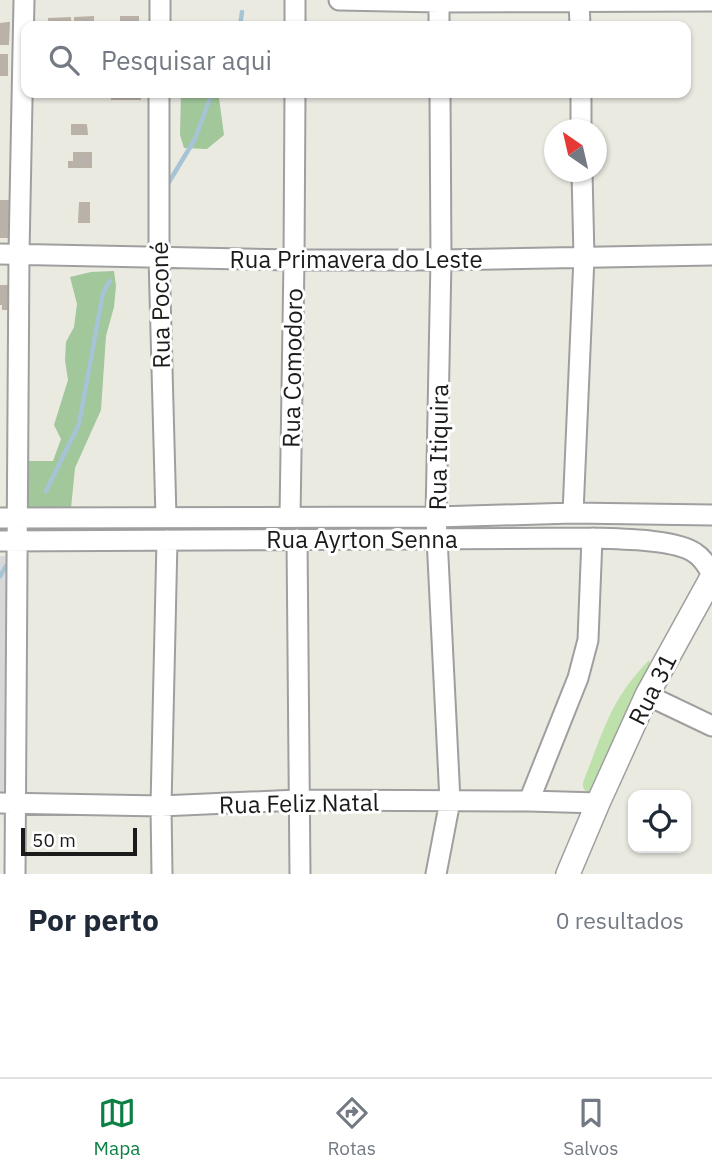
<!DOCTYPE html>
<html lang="pt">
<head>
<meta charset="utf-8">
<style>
	:root { --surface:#fff; --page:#f2f2f3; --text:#1f2937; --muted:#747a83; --line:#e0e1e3; --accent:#0b8043 }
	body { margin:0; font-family:"IBM Plex Sans",sans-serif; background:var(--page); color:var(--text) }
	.controls { position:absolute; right:21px; bottom:21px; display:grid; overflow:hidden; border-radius:14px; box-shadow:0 2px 5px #0004 }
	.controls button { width:63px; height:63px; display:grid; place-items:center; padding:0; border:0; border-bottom:2px solid var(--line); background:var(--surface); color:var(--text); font:35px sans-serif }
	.compass { position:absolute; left:544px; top:119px; width:63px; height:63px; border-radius:50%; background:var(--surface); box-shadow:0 2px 5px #0004; rotate:326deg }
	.scale { position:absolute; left:21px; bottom:18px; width:116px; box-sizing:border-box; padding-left:7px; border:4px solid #1b1b1b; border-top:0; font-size:19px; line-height:24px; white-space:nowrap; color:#1b1b1b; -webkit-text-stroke:5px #fff; paint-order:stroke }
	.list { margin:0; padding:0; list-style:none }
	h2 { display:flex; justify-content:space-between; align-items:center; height:91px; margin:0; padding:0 28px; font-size:30px }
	h2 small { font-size:23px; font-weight:400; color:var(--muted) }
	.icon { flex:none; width:38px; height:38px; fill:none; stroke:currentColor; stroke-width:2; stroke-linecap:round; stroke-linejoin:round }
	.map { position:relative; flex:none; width:712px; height:874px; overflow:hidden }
	.search { position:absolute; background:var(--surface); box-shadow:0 2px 5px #0004; left:21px; right:21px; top:21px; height:77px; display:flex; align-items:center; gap:18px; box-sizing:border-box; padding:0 24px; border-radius:14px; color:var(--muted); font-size:26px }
	.sheet { height:203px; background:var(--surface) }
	nav { display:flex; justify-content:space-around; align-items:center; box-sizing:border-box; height:98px; border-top:2px solid var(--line); background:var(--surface); font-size:19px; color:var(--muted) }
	nav a { display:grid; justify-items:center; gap:4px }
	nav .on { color:var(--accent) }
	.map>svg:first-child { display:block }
</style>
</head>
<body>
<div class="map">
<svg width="712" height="874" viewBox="0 0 712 874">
	<rect width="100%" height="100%" fill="#ebeae1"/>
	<!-- residential -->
	<path fill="#d9d8d8" d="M0,556H12V802H0Z"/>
	<!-- grass -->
	<path fill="#bee1ac" d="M649,660L651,669L591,793C581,791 582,784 585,777C596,750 605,720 621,695C629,682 639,671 649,660Z"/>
	<!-- forest -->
	<path fill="#a1c79a" d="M181,93H231L219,98L224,135L207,149L184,148L180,135Z
		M114,271L116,286L114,307L106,336L101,410L75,468L71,508L28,509L27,461H53L61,439L54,425L68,380L65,360L66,342L74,327L77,304L70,277L91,272Z"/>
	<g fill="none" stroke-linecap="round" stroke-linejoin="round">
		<!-- stream -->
		<path stroke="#a6c4d5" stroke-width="4.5" d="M240,26L242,12
			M169,182L195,139L212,93
			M46,491L79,424L103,293L110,281
			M0,576L6,566"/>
	</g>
	<!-- building -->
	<path fill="#b8b2ab" stroke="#bbb2a5" stroke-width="2" d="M93,17V26H75V18Z
		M121,17H138V26H121Z
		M70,18L71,26H50L49,19Z
		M9,23L8,44H1V24Z
		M0,55H7V75H0Z
		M112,93H140V99H112Z
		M72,125H86L87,134H72Z
		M74,153H91V167H69V162H74Z
		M0,201H18L19,237H0Z
		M80,203H89V222H79Z
		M0,286H8V309H3V304H0Z"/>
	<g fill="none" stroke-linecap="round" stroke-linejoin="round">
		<!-- minor casing -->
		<g stroke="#9f9f9f" stroke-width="23">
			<path id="minor" d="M339,0L439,2L712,1
				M439,0V26
				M579,0L580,26
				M160,26V0
				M295,26V0
				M159,93V257L166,517
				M581,93V130
				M0,254L294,260H441L712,255
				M573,513L584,257L582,172
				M290,517L294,260L295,93
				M0,518L436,517L573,513L712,515
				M297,539L300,874
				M0,541L592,538C617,539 676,539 695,553C703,558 707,566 712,574
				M647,695L712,726
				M529,801L578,678L588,640L592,538
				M0,803L161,806L298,800L529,801L598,803
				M15,874L19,253L24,0
				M162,874L161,806L167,540
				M436,874L450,801L436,517L441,260L440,93"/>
		</g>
		<!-- tertiary casing -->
		<g stroke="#9f9f9f" stroke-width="26">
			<path id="tertiary" d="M568,874L598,803L647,695L712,577"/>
		</g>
		<!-- minor -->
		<use href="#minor" stroke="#fff" stroke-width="19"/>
		<!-- tertiary -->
		<use href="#tertiary" stroke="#fff" stroke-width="23"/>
	</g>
	<g text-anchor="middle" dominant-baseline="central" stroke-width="6" stroke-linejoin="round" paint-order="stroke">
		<!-- street labels -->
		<g font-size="24" fill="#1b1b1b" stroke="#fff">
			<text x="356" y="259">Rua Primavera do Leste</text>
			<text transform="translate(160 305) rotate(-91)">Rua Poconé</text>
			<text transform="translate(292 368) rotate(-89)">Rua Comodoro</text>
			<text transform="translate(438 447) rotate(-89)">Rua Itiquira</text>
			<text x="362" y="539">Rua Ayrton Senna</text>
			<text transform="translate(652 689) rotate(-63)">Rua 31</text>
			<text transform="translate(299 803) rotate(-1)">Rua Feliz Natal</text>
		</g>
	</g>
</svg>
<div class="controls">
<button><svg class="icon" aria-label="locate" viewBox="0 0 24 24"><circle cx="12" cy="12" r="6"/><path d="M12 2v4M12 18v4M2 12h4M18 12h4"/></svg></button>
</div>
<svg class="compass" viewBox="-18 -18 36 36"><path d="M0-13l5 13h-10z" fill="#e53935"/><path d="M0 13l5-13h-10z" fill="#747a83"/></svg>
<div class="scale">50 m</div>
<div class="search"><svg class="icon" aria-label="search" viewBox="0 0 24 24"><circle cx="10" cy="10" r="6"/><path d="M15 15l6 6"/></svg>Pesquisar aqui</div>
</div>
<section class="sheet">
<h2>Por perto<small>0 resultados</small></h2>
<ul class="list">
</ul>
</section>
<nav>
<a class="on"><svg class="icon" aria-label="map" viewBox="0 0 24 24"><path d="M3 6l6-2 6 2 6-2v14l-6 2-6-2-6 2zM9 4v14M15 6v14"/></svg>Mapa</a>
<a><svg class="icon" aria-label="directions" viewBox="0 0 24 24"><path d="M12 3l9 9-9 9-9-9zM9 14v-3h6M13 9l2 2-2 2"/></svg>Rotas</a>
<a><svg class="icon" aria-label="saved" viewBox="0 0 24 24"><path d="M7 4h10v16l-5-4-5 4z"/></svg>Salvos</a>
</nav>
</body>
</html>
